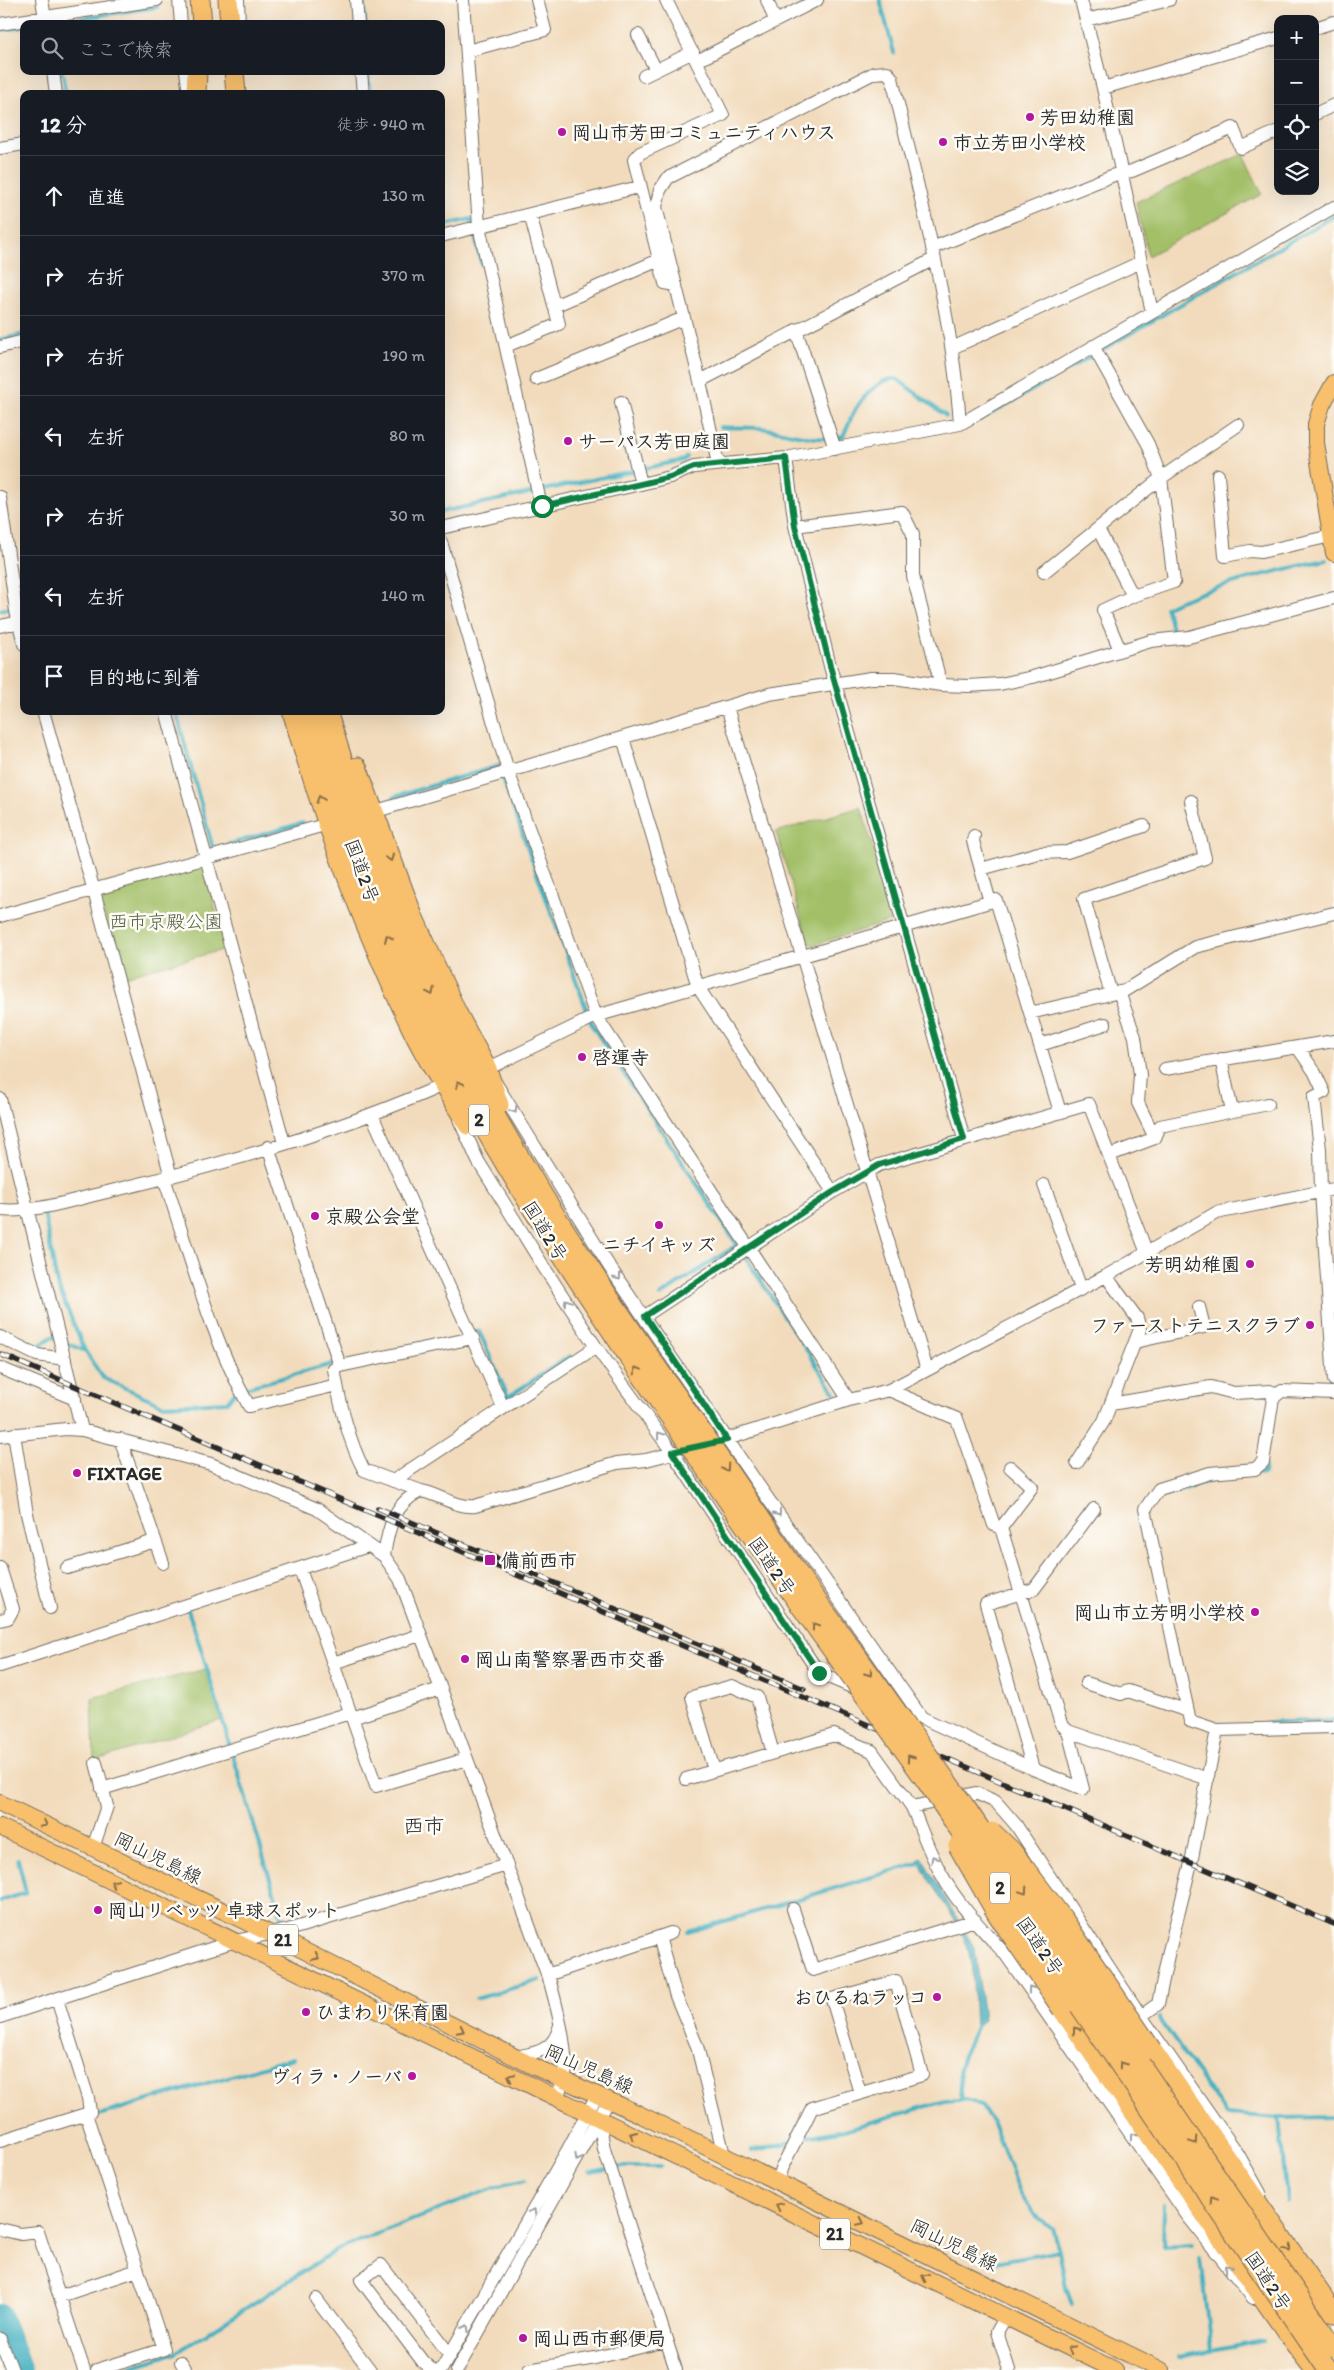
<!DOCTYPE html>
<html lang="ja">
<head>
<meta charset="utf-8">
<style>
	:root { --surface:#171b24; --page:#20242c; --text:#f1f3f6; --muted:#9ea1a6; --line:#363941 }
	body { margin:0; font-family:Itim,"Klee One",sans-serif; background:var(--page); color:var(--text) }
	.controls { position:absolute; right:15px; top:15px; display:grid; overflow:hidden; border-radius:10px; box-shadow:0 5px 20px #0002 }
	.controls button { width:45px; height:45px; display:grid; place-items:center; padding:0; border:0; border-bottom:1px solid var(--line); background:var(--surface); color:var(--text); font:25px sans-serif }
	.stop { position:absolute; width:15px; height:15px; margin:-11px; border:4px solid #0b8043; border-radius:50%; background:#fff }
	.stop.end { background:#0b8043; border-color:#fff; box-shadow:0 1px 5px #0008 }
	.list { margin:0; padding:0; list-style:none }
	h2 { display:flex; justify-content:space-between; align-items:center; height:65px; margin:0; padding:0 20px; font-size:21px }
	h2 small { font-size:16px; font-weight:400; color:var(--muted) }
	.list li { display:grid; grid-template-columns:32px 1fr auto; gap:15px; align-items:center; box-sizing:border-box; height:80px; padding:0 20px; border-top:1px solid var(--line) }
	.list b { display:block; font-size:19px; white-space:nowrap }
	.list em { font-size:16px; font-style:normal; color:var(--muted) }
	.icon { flex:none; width:28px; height:28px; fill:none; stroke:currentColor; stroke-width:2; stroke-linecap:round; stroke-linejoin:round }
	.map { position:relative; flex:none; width:1334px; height:2370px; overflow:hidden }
	.search { position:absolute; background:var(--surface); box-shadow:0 5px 20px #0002; left:20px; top:20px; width:425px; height:55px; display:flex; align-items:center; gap:12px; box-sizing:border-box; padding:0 18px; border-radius:10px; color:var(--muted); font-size:19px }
	.panel { position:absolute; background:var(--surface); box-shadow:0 5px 20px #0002; left:20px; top:90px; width:425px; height:625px; border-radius:10px }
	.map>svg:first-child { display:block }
</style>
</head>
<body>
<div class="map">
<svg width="1334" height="2370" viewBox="0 0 1334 2370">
	<rect width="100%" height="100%" fill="#fdfcf7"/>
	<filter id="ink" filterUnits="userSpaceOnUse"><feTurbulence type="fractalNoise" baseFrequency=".02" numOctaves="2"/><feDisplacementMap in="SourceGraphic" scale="10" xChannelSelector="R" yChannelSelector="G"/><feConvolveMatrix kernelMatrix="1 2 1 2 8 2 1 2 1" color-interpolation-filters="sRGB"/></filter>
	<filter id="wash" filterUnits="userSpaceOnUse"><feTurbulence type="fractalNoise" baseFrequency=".0096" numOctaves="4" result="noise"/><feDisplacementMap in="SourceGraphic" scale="20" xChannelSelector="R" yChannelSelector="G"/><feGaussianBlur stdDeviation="1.12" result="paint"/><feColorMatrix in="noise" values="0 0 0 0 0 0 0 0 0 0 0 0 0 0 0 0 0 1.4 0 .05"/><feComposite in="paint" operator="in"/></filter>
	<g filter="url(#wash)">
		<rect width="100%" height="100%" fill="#f2dbbc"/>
		<!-- green -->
		<path fill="#a3c068" stroke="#67764a" d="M1243,154L1262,194L1148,256L1136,202Z
			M861,807L894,917L891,921L813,945L808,942L776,832Z
			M204,866L226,949L121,977L100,900L105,893Z
			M206,1669L221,1720L94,1761L92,1698Z"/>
		<!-- water -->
		<path fill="#44b1c1" stroke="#386e76" d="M922,1858L975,1949L984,2020L975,2027C973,2001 975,1963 965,1940C952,1911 931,1887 918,1860Z"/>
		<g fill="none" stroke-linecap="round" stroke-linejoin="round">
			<!-- stream -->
			<path stroke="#44b1c1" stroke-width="4" d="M363,0L365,24
				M880,0L894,53
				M48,23L157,7
				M0,30L24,27
				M62,71L66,94
				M368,71L370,94
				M441,226L471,219L481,263
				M0,340L24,334
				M980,420L1334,216
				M720,427C733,428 746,427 759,428C785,430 817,444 843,436C848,427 851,416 857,407C865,395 882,376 897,379L946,416
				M441,512L684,460L686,457
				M0,610L24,605
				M1173,632L1166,607C1218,584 1271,572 1326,560
				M176,711L213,849L303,823
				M394,797L498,766L593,1027L835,1393
				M44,1212L57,1284L85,1351L103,1378L163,1405L227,1402L235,1392L245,1388L333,1364
				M660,1296L737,1245
				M0,1329L39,1346L52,1337L56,1338
				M472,1332L479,1331L508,1397L570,1356
				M62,1341L85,1351
				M1256,1474L1264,1473L1265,1466
				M1159,1497L1219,1478
				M187,1607L201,1649L282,1919
				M1266,1723L1334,1720
				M0,1901L26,1893L18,1859
				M688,1932L922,1862
				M476,1999L540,1980
				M1159,2018L1226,2114L1279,2118L1287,2201
				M962,2100L959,2070L962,2058L978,2023
				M95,2116L293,2058
				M1279,2118L1334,2117
				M806,2137L844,2130L945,2101L967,2099L982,2107L992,2121L1020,2192L1034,2214L1052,2228L1059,2250
				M752,2151L790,2142
				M590,2172L617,2167H660
				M1164,2205L1163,2246L1191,2244
				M1200,2258L1211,2350
				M990,2263L1059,2250L1066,2287L1072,2305
				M1179,2357L1263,2341
				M121,2370L176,2353L338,2249L505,2184L525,2181"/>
			<!-- river -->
			<path stroke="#44b1c1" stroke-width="22" d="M0,2315L21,2370"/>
		</g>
	</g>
	<g filter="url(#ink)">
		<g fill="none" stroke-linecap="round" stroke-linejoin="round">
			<!-- minor casing -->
			<g stroke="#71695e" stroke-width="14">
				<path id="minor" d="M42,0L46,24
					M179,0L181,24
					M238,0L239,24
					M356,0L358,24
					M463,0L479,226L541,506
					M666,0L723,115L640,153L634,160L665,283L676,285
					M767,0L775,20
					M1081,0L1103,88L1152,312
					M1086,20L1169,0
					M0,24L157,0
					M1315,28L1334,22
					M638,35L656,70
					M467,51L545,30L537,0
					M697,61L817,0
					M53,71L56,94
					M186,71L189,94
					M361,71L363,94
					M644,76L693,52
					M1103,88L1278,38
					M1315,114L1334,105
					M0,148L24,144
					M441,236L639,187
					M932,248L1114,175L1132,171L1233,128L1241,148L1278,131
					M554,306L659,260
					M796,330L835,449
					M506,346L559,324L530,214
					M1093,346L1148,444L1161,478L1174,582L1133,596L1103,610L1120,650
					M0,347L24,341
					M952,348L1141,262
					M536,379L684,318
					M700,381L934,259
					M621,402L641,484
					M786,458L795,526L830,666L964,1139
					M718,464L700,381L656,207L660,190L668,178L874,73L887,72L892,78C918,192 952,307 960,424
					M1218,475L1225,556L1250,551L1261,552L1331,536
					M0,497L16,611L24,644
					M795,526L902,512L913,534V576L941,685
					M441,528L641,484L670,477L694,467L786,458L960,424L1334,207
					M1098,529L1133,596
					M441,542L508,771L596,1016L849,1400
					M1044,572L1161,478L1238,425
					M0,626L24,621
					M727,707L927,1370
					M43,711L94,891L171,1177
					M166,711L284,1143
					M623,738L698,987L833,1192
					M373,812L769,694L871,678H894L941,685L968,686L1000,684L1033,677L1151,641L1189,637L1334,598
					M974,836L973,841L990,902
					M981,869L1038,853L1067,852L1144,826
					M0,916L328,824
					M1119,992L1135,1037L1140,1075L1138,1103L1155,1138
					M1111,994L1084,899L1205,858L1191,801
					M1030,1013L1124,991L1195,947L1334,913
					M1040,1045L1105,1024
					M1298,1048L1314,1071L1324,1092L1314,1097L1320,1149L1321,1192L1334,1380
					M1221,1059L1232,1111
					M1165,1069L1334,1041
					M0,1099L82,1430
					M372,1115L503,1407
					M459,1119L478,1161L545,1269L596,1347L672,1452L819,1673L861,1691
					M268,1147L340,1366L334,1369C339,1400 349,1442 364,1470L421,1491
					M1110,1155L1155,1138L1160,1126L1268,1104
					M164,1178C190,1254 210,1336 249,1406L337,1385
					M1044,1185L1081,1289
					M0,1210C38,1213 75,1199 111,1191C224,1164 337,1132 443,1085L446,1092
					M645,1316L833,1192L879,1165L1089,1104L1147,1253
					M0,1337L37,1355L65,1359
					M1135,1342L1204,1327L1199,1307
					M340,1366L473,1338
					M0,1368L75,1399
					M889,1390L957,1419L994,1525L1001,1528
					M1334,1393L1282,1391L1273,1398L1263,1462L1255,1469L1210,1473L1159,1489L1145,1509L1190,1721L1217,1730L1334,1727
					M1111,1404L1211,1387L1234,1393L1270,1391L1277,1395
					M14,1434L27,1514L50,1608
					M0,1436L66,1429L82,1430L211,1464L317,1509L384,1556
					M120,1439L163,1563
					M1077,1463L1104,1421L1140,1329L1137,1318L1106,1276
					M1010,1467L1032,1487L1001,1528L1061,1724L1068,1731
					M393,1481L596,1347
					M0,1568L13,1609L8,1618L0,1620
					M67,1568L155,1541
					M300,1569L376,1786L467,1759
					M333,1663L420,1635
					M0,1666L368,1546
					M1086,1683L1121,1694L1128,1691L1188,1711
					M916,1715L1033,1769L1083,1789
					M352,1718L440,1689
					M922,1718L759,1486L609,1266L487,1069L596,1016L996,900L1060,1112
					M1033,1769L986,1604L1034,1589L1094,1509
					M714,1770L692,1697L732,1686L757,1697L773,1753
					M686,1779L834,1735L872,1751L912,1807
					M102,1789L350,1713
					M1083,1789L1068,1731L1208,1779
					M93,1848L107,1806L96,1763
					M793,1909L813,1970L975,1920
					M659,1937L676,1996L697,2046L724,2155
					M547,1975L671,1933
					M57,1999L88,2098L90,2112L86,2114
					M1141,2016L1158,2004L1168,1955L1191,1863L1217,1730
					M0,2017L235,1941L288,1930L507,1865
					M515,2057C536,2053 553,2051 559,2028
					M555,2098C558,2093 562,2086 564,2081C570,2056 557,2007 550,1982L400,1579L384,1556C388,1530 393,1503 421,1491C439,1494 456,1508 475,1506L617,1463L646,1460L727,1439L849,1400L889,1390L1106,1276L1216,1213L1334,1189
					M599,2119L604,2149L676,2370
					M0,2141L86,2114L164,2349L97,2370
					M778,2181L781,2169L812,2108L922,2075L896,1981L832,1999L860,2093
					M0,2229L21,2234L38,2232L84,2370
					M60,2296L138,2270
					M1253,2298L1187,2215L1006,1955C984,1931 959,1906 943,1877C930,1855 922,1831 912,1807L976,1793L996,1802L1016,1825L1141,2016L1238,2154L1260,2193
					M316,2299L370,2370
					M1006,2316L997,2332L1009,2370
					M0,2339L12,2370
					M181,2362L186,2370
					M432,2370L423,2362L361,2280L381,2265L450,2355
					M441,2370L567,2151L597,2095
					M457,2370L609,2100
					M529,2370L595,2358L666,2341"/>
			</g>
			<!-- major casing -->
			<g stroke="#71695e" stroke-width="18">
				<path id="major" d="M1334,383L1322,405L1316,424V443L1334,553
					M0,1803L269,1933L535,2067L637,2113L1161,2370
					M0,1827L1115,2370"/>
			</g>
			<!-- highway casing -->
			<g stroke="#71695e" stroke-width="21">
				<path id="highway" d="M200,0L202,24
					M228,0L230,24
					M234,71L236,94
					M196,94L197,71
					M292,711C323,819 363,926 411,1027C427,1061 448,1093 468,1125
					M310,711C337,801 364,891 404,976C477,1130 569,1270 665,1410
					M327,711C354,797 381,883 418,965C488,1120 582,1260 679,1399
					M357,767L413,916L456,1011L487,1069L499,1105
					M1062,2009L1295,2344L1315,2370
					M1152,2050L1334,2313"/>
			</g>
			<!-- minor -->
			<use href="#minor" stroke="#fff" stroke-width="12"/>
			<!-- major -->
			<use href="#major" stroke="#f8bf6c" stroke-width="16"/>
			<!-- highway -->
			<use href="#highway" stroke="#f8bf6c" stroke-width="19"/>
			<!-- rail casing -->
			<g stroke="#2b2b2b" stroke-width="5.5">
				<path id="rail" d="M0,1354L1334,1924
					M378,1508L804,1689"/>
			</g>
			<!-- rail -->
			<use href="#rail" stroke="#fdfcf7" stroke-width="4" stroke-dasharray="11" stroke-linecap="butt"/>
			<!-- highway-bridge casing -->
			<g stroke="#71695e" stroke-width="21" stroke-linecap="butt">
				<path id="highway-bridge" d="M679,1399L806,1585L964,1805L1334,2348
					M665,1410L792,1594L926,1781L1328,2370
					M992,1832L1012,1851L1064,1920L1152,2050
					M958,1846L997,1914L1062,2009"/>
			</g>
			<!-- highway-bridge -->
			<use href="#highway-bridge" stroke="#f8bf6c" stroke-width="19"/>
		</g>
		<!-- one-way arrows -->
		<defs><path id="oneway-chevron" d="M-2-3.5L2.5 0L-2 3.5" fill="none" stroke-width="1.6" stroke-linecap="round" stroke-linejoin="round" transform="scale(1.25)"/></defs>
		<g stroke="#876e48">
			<use href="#oneway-chevron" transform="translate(320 799) rotate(-108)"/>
			<use href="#oneway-chevron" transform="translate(390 858) rotate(69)"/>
			<use href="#oneway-chevron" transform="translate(388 938) rotate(-113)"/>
			<use href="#oneway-chevron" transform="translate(431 992) rotate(64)"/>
			<use href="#oneway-chevron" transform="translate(459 1084) rotate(-118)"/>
			<use href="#oneway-chevron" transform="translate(637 1370) rotate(-124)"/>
			<use href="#oneway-chevron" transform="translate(726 1468) rotate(56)"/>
			<use href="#oneway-chevron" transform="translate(815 1626) rotate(-126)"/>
			<use href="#oneway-chevron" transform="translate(869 1673) rotate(54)"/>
			<use href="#oneway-chevron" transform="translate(910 1758) rotate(-126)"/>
			<use href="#oneway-chevron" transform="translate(44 1824) rotate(26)"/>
			<use href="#oneway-chevron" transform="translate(114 1883) rotate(-154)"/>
			<use href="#oneway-chevron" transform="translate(1024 1891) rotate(56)"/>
			<use href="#oneway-chevron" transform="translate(316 1957) rotate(27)"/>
			<use href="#oneway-chevron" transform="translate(461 2030) rotate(27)"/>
			<use href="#oneway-chevron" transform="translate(1076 2030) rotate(-125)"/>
			<use href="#oneway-chevron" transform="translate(1122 2065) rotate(-125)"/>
			<use href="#oneway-chevron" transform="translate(511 2077) rotate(-154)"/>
			<use href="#oneway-chevron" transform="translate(633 2135) rotate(-155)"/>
			<use href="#oneway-chevron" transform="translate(1194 2141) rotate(56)"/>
			<use href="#oneway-chevron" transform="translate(1213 2199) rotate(-124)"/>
			<use href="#oneway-chevron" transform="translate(779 2206) rotate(-154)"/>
			<use href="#oneway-chevron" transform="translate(861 2222) rotate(26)"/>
			<use href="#oneway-chevron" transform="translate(1288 2249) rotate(54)"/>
			<use href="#oneway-chevron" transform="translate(925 2277) rotate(-154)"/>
			<use href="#oneway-chevron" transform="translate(1071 2349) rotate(-154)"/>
		</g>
		<g stroke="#a0a0a0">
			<use href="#oneway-chevron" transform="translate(514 1110) rotate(58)"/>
			<use href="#oneway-chevron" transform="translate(618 1277) rotate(55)"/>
			<use href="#oneway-chevron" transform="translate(567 1302) rotate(-123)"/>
			<use href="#oneway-chevron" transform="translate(660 1435) rotate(-126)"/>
			<use href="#oneway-chevron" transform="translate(778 1513) rotate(55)"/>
			<use href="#oneway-chevron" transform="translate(934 1859) rotate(-117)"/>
			<use href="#oneway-chevron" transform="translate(1031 1989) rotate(-126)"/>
			<use href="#oneway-chevron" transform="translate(1133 2136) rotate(-125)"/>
			<use href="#oneway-chevron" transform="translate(578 2158) rotate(119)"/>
			<use href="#oneway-chevron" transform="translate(533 2212) rotate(-60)"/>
			<use href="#oneway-chevron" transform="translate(1228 2268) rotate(-128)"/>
			<use href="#oneway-chevron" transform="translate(466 2328) rotate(-60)"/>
		</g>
	</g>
	<g fill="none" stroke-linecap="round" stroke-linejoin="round" filter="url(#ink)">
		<!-- route -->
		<path stroke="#0b8043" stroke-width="6" d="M542,506L641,484L670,477L694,467L786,458L795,526L830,666L964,1139L879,1165L833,1192L645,1316L727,1440L672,1452L819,1673"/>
	</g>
	<!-- markers -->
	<g fill="#b5179e" stroke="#fdfcf7" stroke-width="2">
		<circle cx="1030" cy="117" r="5"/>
		<circle cx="562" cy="132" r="5"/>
		<circle cx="943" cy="142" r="5"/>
		<circle cx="568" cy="441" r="5"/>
		<circle cx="582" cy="1057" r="5"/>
		<circle cx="315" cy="1216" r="5"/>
		<circle cx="659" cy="1225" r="5"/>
		<circle cx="1250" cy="1264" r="5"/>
		<circle cx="1310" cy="1325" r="5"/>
		<circle cx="77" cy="1473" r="5"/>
		<rect x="484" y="1554" width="12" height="12" rx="2.5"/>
		<circle cx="1255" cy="1612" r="5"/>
		<circle cx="465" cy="1659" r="5"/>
		<circle cx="98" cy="1910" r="5"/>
		<circle cx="937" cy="1997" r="5"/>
		<circle cx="306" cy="2012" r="5"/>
		<circle cx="412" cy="2076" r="5"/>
		<circle cx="523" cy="2338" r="5"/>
	</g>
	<g text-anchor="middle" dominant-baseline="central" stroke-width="5" stroke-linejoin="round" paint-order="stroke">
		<!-- shield labels -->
		<g fill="#fdfcf7" stroke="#6a6a68" stroke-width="1">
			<rect x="469" y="1104.5" width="20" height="31" rx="4"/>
			<rect x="990" y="1872.5" width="20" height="31" rx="4"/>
			<rect x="268" y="1924.5" width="30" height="31" rx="4"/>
			<rect x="820" y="2218.5" width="30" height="31" rx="4"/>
		</g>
		<g font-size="18" font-weight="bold" fill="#2b2b2b">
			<text x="479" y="1120">2</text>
			<text x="1000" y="1888">2</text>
			<text x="283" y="1940">21</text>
			<text x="835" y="2234">21</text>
		</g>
		<!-- poi labels -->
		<g font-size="19" font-weight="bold" fill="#2b2b2b" stroke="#fdfcf7" text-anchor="start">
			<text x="1040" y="117">芳田幼稚園</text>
			<text x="572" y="132">岡山市芳田コミュニティハウス</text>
			<text x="953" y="142">市立芳田小学校</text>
			<text x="578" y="441">サーパス芳田庭園</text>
			<text x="592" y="1057">啓運寺</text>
			<text x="325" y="1216">京殿公会堂</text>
			<text x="659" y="1244" text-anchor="middle">ニチイキッズ</text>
			<text x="1240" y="1264" text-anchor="end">芳明幼稚園</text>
			<text x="1300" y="1325" text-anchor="end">ファーストテニスクラブ</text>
			<text x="87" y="1473">FIXTAGE</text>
			<text x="501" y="1560">備前西市</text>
			<text x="1245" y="1612" text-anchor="end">岡山市立芳明小学校</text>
			<text x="475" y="1659">岡山南警察署西市交番</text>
			<text x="108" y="1910">岡山リベッツ 卓球スポット</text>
			<text x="927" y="1997" text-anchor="end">おひるねラッコ</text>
			<text x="316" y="2012">ひまわり保育園</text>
			<text x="402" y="2076" text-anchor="end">ヴィラ・ノーバ</text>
			<text x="533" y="2338">岡山西市郵便局</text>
		</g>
		<!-- street labels -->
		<g font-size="19" fill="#2b2b2b" stroke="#fdfcf7">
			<text transform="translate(362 871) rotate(70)">国道2号</text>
			<text transform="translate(545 1231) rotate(58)">国道2号</text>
			<text transform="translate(772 1566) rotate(55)">国道2号</text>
			<text transform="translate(158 1858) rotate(26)">岡山児島線</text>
			<text transform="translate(1040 1946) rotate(55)">国道2号</text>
			<text transform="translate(589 2069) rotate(24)">岡山児島線</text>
			<text transform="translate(954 2245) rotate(26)">岡山児島線</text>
			<text transform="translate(1268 2281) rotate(56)">国道2号</text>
		</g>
		<!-- park labels -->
		<g font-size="19" fill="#555f40" stroke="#fdfcf7">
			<text x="166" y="921">西市京殿公園</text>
		</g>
		<!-- quarter labels -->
		<g font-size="21" fill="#2b2b2b" stroke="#fdfcf7">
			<text x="424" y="1825">西市</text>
		</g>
	</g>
</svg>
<div class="controls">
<button>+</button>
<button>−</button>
<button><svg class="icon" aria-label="locate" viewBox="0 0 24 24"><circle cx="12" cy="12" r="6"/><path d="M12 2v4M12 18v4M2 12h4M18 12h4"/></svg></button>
<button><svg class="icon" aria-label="layers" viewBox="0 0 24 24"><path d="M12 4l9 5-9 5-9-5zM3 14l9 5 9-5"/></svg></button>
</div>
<div class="stop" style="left:542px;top:506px"></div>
<div class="stop end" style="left:819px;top:1673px"></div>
<div class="search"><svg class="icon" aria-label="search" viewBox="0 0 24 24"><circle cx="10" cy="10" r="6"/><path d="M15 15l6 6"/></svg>ここで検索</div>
<section class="panel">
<h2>12 分<small>徒歩 · 940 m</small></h2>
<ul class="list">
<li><svg class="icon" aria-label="ahead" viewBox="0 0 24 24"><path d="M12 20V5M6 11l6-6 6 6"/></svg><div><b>直進</b></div><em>130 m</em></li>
<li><svg class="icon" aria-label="right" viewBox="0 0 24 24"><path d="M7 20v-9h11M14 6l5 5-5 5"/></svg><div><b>右折</b></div><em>370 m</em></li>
<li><svg class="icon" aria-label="right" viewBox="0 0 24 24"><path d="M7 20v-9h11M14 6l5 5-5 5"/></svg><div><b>右折</b></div><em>190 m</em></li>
<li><svg class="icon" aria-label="left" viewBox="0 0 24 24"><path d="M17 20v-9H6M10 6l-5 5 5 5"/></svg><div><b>左折</b></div><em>80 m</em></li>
<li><svg class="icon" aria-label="right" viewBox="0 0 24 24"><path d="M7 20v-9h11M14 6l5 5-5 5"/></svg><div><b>右折</b></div><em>30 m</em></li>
<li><svg class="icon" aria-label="left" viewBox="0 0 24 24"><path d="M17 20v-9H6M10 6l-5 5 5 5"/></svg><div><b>左折</b></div><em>140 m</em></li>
<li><svg class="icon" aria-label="arrive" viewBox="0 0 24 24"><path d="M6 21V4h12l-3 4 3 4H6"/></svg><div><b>目的地に到着</b></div></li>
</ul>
</section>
</div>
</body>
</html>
